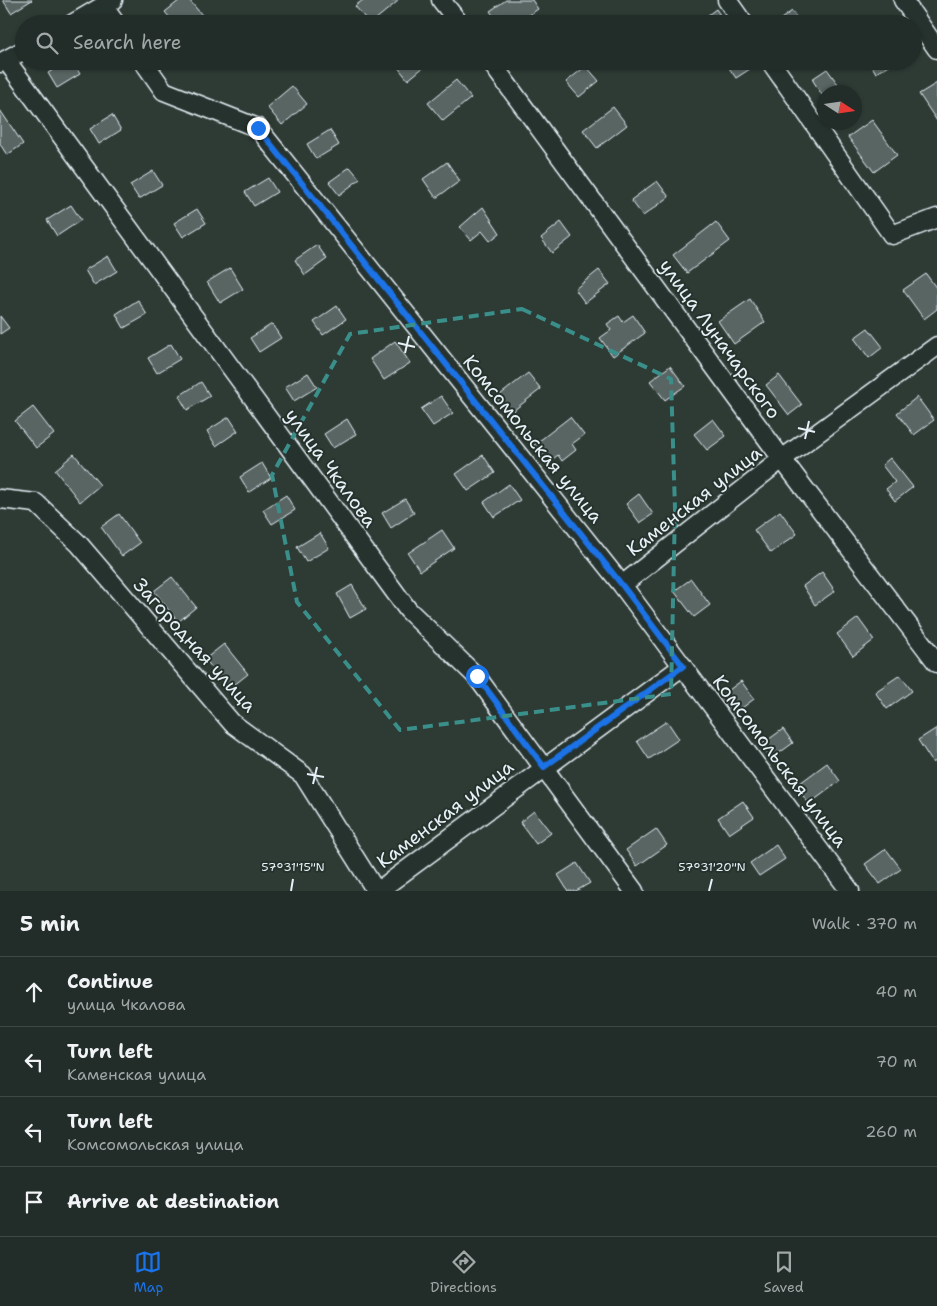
<!DOCTYPE html>
<html lang="en">
<head>
<meta charset="utf-8">
<style>
	:root { --surface:#222c28; --page:#2e3834; --text:#f1f3f6; --muted:#a2a7a8; --line:#3f4845; --accent:#1a73e8 }
	body { margin:0; font-family:"Shantell Sans",sans-serif; background:var(--page); color:var(--text) }
	.compass { position:absolute; left:817px; top:85px; width:45px; height:45px; border-radius:50%; background:var(--surface); box-shadow:0 1px 4px #0004; rotate:102deg }
	.stop { position:absolute; width:15px; height:15px; margin:-11px; border:4px solid #1a73e8; border-radius:50%; background:#fff }
	.stop.end { background:#1a73e8; border-color:#fff; box-shadow:0 1px 5px #0008 }
	.list { margin:0; padding:0; list-style:none }
	h2 { display:flex; justify-content:space-between; align-items:center; height:65px; margin:0; padding:0 20px; font-size:21px }
	h2 small { font-size:16px; font-weight:400; color:var(--muted) }
	.list li { display:grid; grid-template-columns:32px 1fr auto; gap:15px; align-items:center; box-sizing:border-box; height:70px; padding:0 20px; border-top:1px solid var(--line) }
	.list b { display:block; font-size:19px; white-space:nowrap }
	.list p { margin:0; font-size:16px; white-space:nowrap; color:var(--muted) }
	.list em { font-size:16px; font-style:normal; color:var(--muted) }
	.icon { flex:none; width:28px; height:28px; fill:none; stroke:currentColor; stroke-width:2; stroke-linecap:round; stroke-linejoin:round }
	.map { position:relative; flex:none; width:937px; height:891px; overflow:hidden }
	.search { position:absolute; background:var(--surface); box-shadow:0 1px 4px #0004; left:15px; right:15px; top:15px; height:55px; display:flex; align-items:center; gap:12px; box-sizing:border-box; padding:0 18px; border-radius:28px; color:var(--muted); font-size:19px }
	.sheet { height:345px; background:var(--surface) }
	nav { display:flex; justify-content:space-around; align-items:center; box-sizing:border-box; height:70px; border-top:1px solid var(--line); background:var(--surface); font-size:14px; color:var(--muted) }
	nav a { display:grid; justify-items:center; gap:2px }
	nav .on { color:var(--accent) }
	.map>svg:first-child { display:block }
</style>
</head>
<body>
<div class="map">
<svg width="937" height="891" viewBox="0 0 937 891">
	<rect width="100%" height="100%" fill="#2e3b35"/>
	<filter id="ink" filterUnits="userSpaceOnUse"><feTurbulence type="fractalNoise" baseFrequency=".02" numOctaves="2"/><feDisplacementMap in="SourceGraphic" scale="10" xChannelSelector="R" yChannelSelector="G"/><feConvolveMatrix kernelMatrix="1 2 1 2 8 2 1 2 1" color-interpolation-filters="sRGB"/></filter>
	<g filter="url(#ink)">
		<!-- building -->
		<path fill="#596563" stroke="#e8f1f8" d="M3,0H32L11,13Z
			M180,0H189L202,15L192,24H175L165,12Z
			M363,0H396L398,1L370,24L355,6Z
			M506,0H532L538,9L516,24H499L490,11Z
			M716,9L726,24H696Z
			M792,11L801,24H774Z
			M68,61H72L80,74L57,88L48,73Z
			M393,61H431L408,80Z
			M727,61H749L753,67L736,78L725,62Z
			M869,61H896L876,73Z
			M586,66L599,81L579,97L566,82Z
			M827,69L843,91L824,92V98L812,79Z
			M456,80L471,98L443,121L428,103Z
			M937,83V121L919,94Z
			M292,86L307,104L282,125L267,107Z
			M613,107L627,125L597,148L583,130Z
			M0,110L23,144L7,155L0,144Z
			M112,115L121,130L99,144L90,129Z
			M872,120L897,155L874,172L848,137Z
			M330,130L339,145L316,159L307,144Z
			M447,162L460,181L436,198L423,179Z
			M350,167L360,179L339,195L329,182Z
			M153,171L162,185L139,199L130,185Z
			M268,178L277,192L254,206L245,192Z
			M657,181L669,197L643,216L631,200Z
			M71,205L81,220L57,236L47,220Z
			M483,207L500,233L490,241L482,231L471,240L460,227Z
			M197,209L206,223L183,237L174,223Z
			M561,222L572,237L552,253L541,238Z
			M716,222L730,241L687,273L673,255Z
			M317,245L327,259L305,275L295,260Z
			M108,256L117,271L94,285L85,270Z
			M230,268L243,289L220,303L207,282Z
			M599,270L610,284L585,303L575,289Z
			M926,274L937,289V309L924,319L903,290Z
			M750,299L765,322L734,344L718,321Z
			M138,300L147,315L124,328L116,314Z
			M337,306L346,319L323,335L314,322Z
			M633,315L645,333L613,356L600,338L611,330L607,324L619,316L623,322Z
			M0,316L9,328L0,334Z
			M272,324L281,338L259,352L250,338Z
			M868,328L883,347L869,358L854,338Z
			M395,341L410,363L384,380L370,359Z
			M171,344L180,359L157,373L148,358Z
			M670,366L685,386L665,400L650,381Z
			M308,373L317,387L294,401L285,387Z
			M528,373L541,389L509,414L496,398Z
			M779,375L802,405L789,415L766,385Z
			M201,382L210,396L187,410L179,396Z
			M441,396L453,413L433,426L421,409Z
			M917,397L934,420L914,435L897,413Z
			M33,407L54,434L36,448L15,421Z
			M229,417L238,431L216,446L207,431Z
			M570,417L584,435L572,444L576,450L562,461L558,455L548,463L534,445Z
			M347,419L356,434L333,448L324,434Z
			M713,419L726,436L707,450L694,434Z
			M74,454L100,485L80,502L55,470Z
			M483,455L495,473L468,491L456,474Z
			M890,458L913,487L895,501L886,489L895,482L882,465Z
			M262,463L271,478L249,492L240,477Z
			M509,484L520,500L494,517L484,502Z
			M639,494L653,514L640,523L626,504Z
			M286,495L295,510L272,524L263,510Z
			M405,499L414,513L391,528L382,513Z
			M780,511L797,534L771,553L754,530Z
			M119,514L140,543L122,556L101,527Z
			M442,530L454,548L420,571L408,553Z
			M320,533L329,548L306,562L297,547Z
			M822,572L835,591L815,605L803,586Z
			M172,577L196,607L178,622L154,591Z
			M691,579L710,605L694,617L674,591Z
			M352,585L366,609L350,618L337,594Z
			M858,618L874,640L853,656L837,634Z
			M224,644L248,674L229,689L205,659Z
			M900,675L912,691L887,709L875,692Z
			M741,681L754,699L734,714L721,696Z
			M667,721L679,739L649,759L637,741Z
			M937,728V760L933,763L918,740Z
			M783,729L793,743L771,759L761,745Z
			M827,763L840,781L809,804L796,786Z
			M743,801L754,817L729,834L718,818Z
			M534,811L551,833L536,844L520,822Z
			M656,829L667,845L637,866L626,850Z
			M776,845L785,859L759,876L750,863Z
			M886,849L901,869L880,884L865,864Z
			M577,863L590,883L576,891H568L558,875Z"/>
		<g fill="none" stroke-linecap="round" stroke-linejoin="round">
			<!-- minor casing -->
			<g stroke="#e8f1f8" stroke-width="21">
				<path id="minor" d="M441,0L460,24
					M727,0L744,24
					M903,0L937,49
					M104,7L116,24
					M72,24L113,0
					M6,60L408,610L477,677L634,891
					M143,61L164,91L258,128L622,585L850,891
					M490,61L782,459L937,663
					M770,61L892,235L937,218
					M0,63L24,50
					M0,499L36,503L79,544L232,723L303,775L376,891
					M622,585L782,459L937,346
					M378,891L683,666"/>
			</g>
			<!-- minor -->
			<use href="#minor" stroke="#26332d" stroke-width="18"/>
		</g>
	</g>
	<g fill="none" stroke-linecap="round" stroke-linejoin="round" filter="url(#ink)">
		<!-- route -->
		<path stroke="#1a73e8" stroke-width="6" d="M258,128L622,585L683,666L544,767L477,676"/>
	</g>
	<!-- marked area -->
	<path fill="none" stroke="#3a8f8a" stroke-width="4" stroke-dasharray="10 6" stroke-linejoin="round" d="M522,309L671,379L675,509L671,694L400,730L297,602L272,475L350,334Z"/>
	<!-- ticks -->
	<path fill="none" stroke="#e8f1f8" stroke-width="2" d="M398,343L415,347M405,353L409,336M798,428L815,432M805,439L809,421M307,774L324,777M313,784L317,767M291,891L293,879M709,891L712,879"/>
	<g text-anchor="middle" dominant-baseline="central" stroke-width="4" stroke-linejoin="round" paint-order="stroke">
		<!-- street labels -->
		<g font-size="19" fill="#e8f1f8" stroke="#26332d">
			<text transform="translate(720 339) rotate(54)">улица Луначарского</text>
			<text transform="translate(533 439) rotate(51)">Комсомольская улица</text>
			<text transform="translate(331 468) rotate(54)">улица Чкалова</text>
			<text transform="translate(694 501) rotate(-38)">Каменская улица</text>
			<text transform="translate(195 645) rotate(48)">Загородная улица</text>
			<text transform="translate(780 761) rotate(53)">Комсомольская улица</text>
			<text transform="translate(445 814) rotate(-37)">Каменская улица</text>
		</g>
	</g>
	<g font-size="12" text-anchor="middle" fill="#e8f1f8" stroke="#26332d" stroke-width="4" stroke-linejoin="round" paint-order="stroke">
		<text x="293" y="871">57°31'15"N</text>
		<text x="712" y="871">57°31'20"N</text>
	</g>
</svg>
<svg class="compass" viewBox="-18 -18 36 36"><path d="M0-13l5 13h-10z" fill="#e53935"/><path d="M0 13l5-13h-10z" fill="#a2a7a8"/></svg>
<div class="stop" style="left:477px;top:676px"></div>
<div class="stop end" style="left:258px;top:128px"></div>
<div class="search"><svg class="icon" aria-label="search" viewBox="0 0 24 24"><circle cx="10" cy="10" r="6"/><path d="M15 15l6 6"/></svg>Search here</div>
</div>
<section class="sheet">
<h2>5 min<small>Walk · 370 m</small></h2>
<ul class="list">
<li><svg class="icon" aria-label="ahead" viewBox="0 0 24 24"><path d="M12 20V5M6 11l6-6 6 6"/></svg><div><b>Continue</b><p>улица Чкалова</p></div><em>40 m</em></li>
<li><svg class="icon" aria-label="left" viewBox="0 0 24 24"><path d="M17 20v-9H6M10 6l-5 5 5 5"/></svg><div><b>Turn left</b><p>Каменская улица</p></div><em>70 m</em></li>
<li><svg class="icon" aria-label="left" viewBox="0 0 24 24"><path d="M17 20v-9H6M10 6l-5 5 5 5"/></svg><div><b>Turn left</b><p>Комсомольская улица</p></div><em>260 m</em></li>
<li><svg class="icon" aria-label="arrive" viewBox="0 0 24 24"><path d="M6 21V4h12l-3 4 3 4H6"/></svg><div><b>Arrive at destination</b></div></li>
</ul>
</section>
<nav>
<a class="on"><svg class="icon" aria-label="map" viewBox="0 0 24 24"><path d="M3 6l6-2 6 2 6-2v14l-6 2-6-2-6 2zM9 4v14M15 6v14"/></svg>Map</a>
<a><svg class="icon" aria-label="directions" viewBox="0 0 24 24"><path d="M12 3l9 9-9 9-9-9zM9 14v-3h6M13 9l2 2-2 2"/></svg>Directions</a>
<a><svg class="icon" aria-label="saved" viewBox="0 0 24 24"><path d="M7 4h10v16l-5-4-5 4z"/></svg>Saved</a>
</nav>
</body>
</html>
